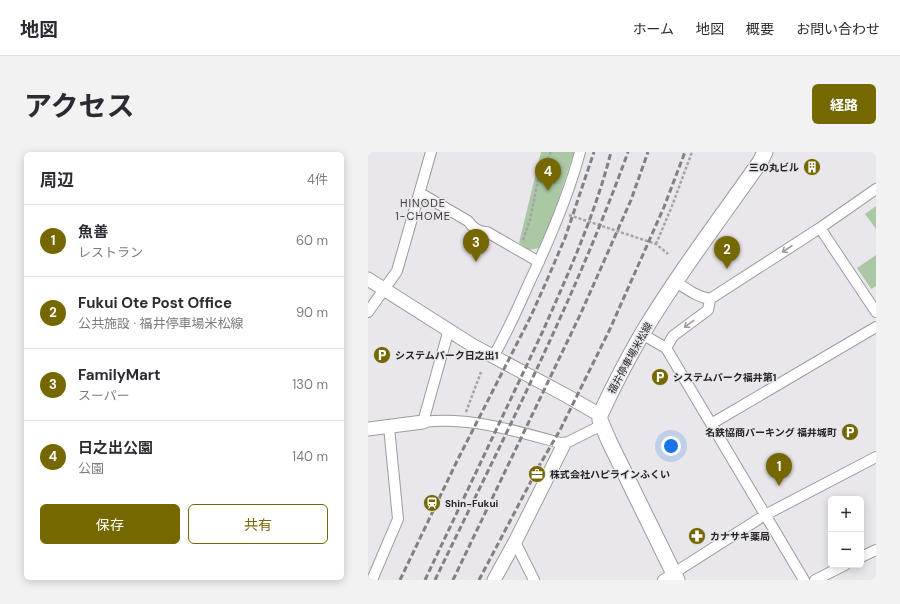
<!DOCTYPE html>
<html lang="ja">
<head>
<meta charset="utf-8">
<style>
	:root { --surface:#fff; --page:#f2f2f3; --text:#2b2b33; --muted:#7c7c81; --line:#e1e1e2; --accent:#756800 }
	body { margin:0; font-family:"DM Sans","Noto Sans JP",sans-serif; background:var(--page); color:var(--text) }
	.controls { position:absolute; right:12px; bottom:12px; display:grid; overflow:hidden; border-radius:6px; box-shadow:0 2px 10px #0003 }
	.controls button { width:36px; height:36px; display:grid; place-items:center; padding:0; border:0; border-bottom:1px solid var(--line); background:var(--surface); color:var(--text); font:20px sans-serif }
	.you { position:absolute; left:303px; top:294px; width:14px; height:14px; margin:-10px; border:3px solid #fff; border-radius:50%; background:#1a73e8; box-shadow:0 0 0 6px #1a73e833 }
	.badge { display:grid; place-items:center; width:26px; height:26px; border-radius:50%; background:var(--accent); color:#fff; font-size:13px; font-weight:700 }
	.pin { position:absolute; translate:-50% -33px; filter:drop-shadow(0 1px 2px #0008) }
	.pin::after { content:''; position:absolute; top:21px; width:14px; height:12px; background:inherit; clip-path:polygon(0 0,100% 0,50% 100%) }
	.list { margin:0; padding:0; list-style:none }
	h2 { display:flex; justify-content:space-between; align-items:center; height:52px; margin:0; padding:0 16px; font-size:17px }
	h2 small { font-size:13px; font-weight:400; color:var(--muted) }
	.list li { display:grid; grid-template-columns:26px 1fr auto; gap:12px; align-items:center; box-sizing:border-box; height:72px; padding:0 16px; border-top:1px solid var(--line) }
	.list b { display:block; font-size:15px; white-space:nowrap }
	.list p { margin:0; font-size:13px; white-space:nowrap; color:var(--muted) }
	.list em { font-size:13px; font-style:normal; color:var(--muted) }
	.actions { display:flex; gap:8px; padding:12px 16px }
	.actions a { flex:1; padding:9px 0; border:1px solid var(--accent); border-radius:6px; text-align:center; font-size:14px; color:var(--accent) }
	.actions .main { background:var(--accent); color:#fff }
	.map { position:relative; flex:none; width:508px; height:428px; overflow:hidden; border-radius:6px }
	header { display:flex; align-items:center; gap:24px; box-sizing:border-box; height:56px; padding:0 20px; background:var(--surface); border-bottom:1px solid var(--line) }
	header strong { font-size:19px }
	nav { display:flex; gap:22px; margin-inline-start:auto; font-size:14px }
	.intro { display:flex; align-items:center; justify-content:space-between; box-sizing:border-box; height:96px; padding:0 24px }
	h1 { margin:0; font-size:28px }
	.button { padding:10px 18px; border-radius:6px; background:var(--accent); color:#fff; font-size:14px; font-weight:700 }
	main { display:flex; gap:24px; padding:0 24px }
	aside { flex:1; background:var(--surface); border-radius:6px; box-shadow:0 2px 10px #0003 }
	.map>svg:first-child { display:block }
</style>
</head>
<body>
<header>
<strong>地図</strong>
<nav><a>ホーム</a><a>地図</a><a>概要</a><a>お問い合わせ</a></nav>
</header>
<div class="intro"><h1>アクセス</h1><a class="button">経路</a></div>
<main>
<aside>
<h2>周辺<small>4件</small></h2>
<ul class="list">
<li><span class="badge">1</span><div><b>魚善</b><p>レストラン</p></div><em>60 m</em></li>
<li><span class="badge">2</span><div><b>Fukui Ote Post Office</b><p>公共施設 · 福井停車場米松線</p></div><em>90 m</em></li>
<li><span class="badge">3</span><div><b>FamilyMart</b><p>スーパー</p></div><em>130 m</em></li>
<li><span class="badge">4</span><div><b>日之出公園</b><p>公園</p></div><em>140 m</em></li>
</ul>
<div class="actions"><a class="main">保存</a><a>共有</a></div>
</aside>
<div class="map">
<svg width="508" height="428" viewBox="0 0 508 428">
	<rect width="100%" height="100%" fill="#e9e7eb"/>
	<!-- green -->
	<path fill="#abc8a4" d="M173,0H206L189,52L179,81L171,96L161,98L151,91Z
		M508,54V77L497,62Z
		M508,103V134L503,137L489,116Z"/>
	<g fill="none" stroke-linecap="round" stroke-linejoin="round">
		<!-- minor casing -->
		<g stroke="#9c9b9e" stroke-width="12">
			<path id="minor" d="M52,41L100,69C104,75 111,80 119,80L171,110
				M452,76L508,160
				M308,130C319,137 329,145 342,147L452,76L508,37
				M0,160L29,119L63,0
				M81,177L55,270C103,264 151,280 196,292L234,273
				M274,182L298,196L436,428
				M298,196L305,184L340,158L342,147
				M125,205C139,181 150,156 161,131C181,89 200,45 212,0
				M343,272L508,175
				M147,390L166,428
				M493,405L508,398
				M4,428L30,367L21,275
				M295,428L397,363L508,305
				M447,428L477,413"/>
		</g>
		<!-- tertiary casing -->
		<g stroke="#9c9b9e" stroke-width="15">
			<path id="tertiary" d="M0,127L104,193L199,244L232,263
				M0,277L55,270
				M126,428L147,390L196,292"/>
		</g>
		<!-- secondary casing -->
		<g stroke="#9c9b9e" stroke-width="17">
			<path id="secondary" d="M309,428L241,289L232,268V263C245,235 259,208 274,182C310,122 352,67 392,10L397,0"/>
		</g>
		<!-- path -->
		<path stroke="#a6a4a8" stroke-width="2.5" stroke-dasharray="3 2" stroke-linecap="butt" d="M171,23L189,32
			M201,63L288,92L300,102
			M155,88L162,68L171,23L183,0
			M288,92L304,54L324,0
			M98,260L113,220"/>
		<!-- minor -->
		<use href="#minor" stroke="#fff" stroke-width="10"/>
		<!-- tertiary -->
		<use href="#tertiary" stroke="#fff" stroke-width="13"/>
		<!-- secondary -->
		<use href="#secondary" stroke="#fff" stroke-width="15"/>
		<!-- rail -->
		<path stroke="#828083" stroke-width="3" stroke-dasharray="6 3" stroke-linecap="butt" d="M32,428L89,309L163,164L179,128L197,86L226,0
			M57,428L174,181C200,122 227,63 243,0
			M67,428C135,287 207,147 260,0
			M85,428L213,161L263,48L280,0
			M111,428L171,314L192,278L242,177L296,55L317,0"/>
	</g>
	<!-- one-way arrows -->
	<defs><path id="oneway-shaft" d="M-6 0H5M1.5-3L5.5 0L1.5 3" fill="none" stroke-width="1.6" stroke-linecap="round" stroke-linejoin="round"/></defs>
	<g stroke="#9d9c9d">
		<use href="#oneway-shaft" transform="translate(419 97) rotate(147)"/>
		<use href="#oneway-shaft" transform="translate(321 172) rotate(144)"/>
	</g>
	<!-- icons -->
	<defs>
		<g id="building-disc" transform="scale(0.9)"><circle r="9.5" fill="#756800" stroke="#e9e7eb"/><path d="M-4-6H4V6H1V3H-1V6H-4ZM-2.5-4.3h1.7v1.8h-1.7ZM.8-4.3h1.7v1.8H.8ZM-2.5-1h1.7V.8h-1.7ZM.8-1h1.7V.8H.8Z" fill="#fff"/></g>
		<g id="parking-disc" transform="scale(0.9)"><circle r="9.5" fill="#756800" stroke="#e9e7eb"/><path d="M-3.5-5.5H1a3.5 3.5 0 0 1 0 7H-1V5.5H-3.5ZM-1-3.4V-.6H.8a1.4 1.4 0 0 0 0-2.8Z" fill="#fff"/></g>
		<g id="office-disc" transform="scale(0.9)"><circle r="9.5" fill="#756800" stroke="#e9e7eb"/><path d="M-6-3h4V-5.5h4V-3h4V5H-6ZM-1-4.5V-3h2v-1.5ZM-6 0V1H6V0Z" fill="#fff"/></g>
		<g id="station-disc" transform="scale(0.9)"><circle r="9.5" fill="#756800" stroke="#e9e7eb"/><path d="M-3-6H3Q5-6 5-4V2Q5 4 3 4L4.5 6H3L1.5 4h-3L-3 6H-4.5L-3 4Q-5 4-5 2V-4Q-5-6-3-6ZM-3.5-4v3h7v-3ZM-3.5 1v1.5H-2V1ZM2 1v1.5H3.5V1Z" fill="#fff"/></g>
		<g id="pharmacy-disc" transform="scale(0.9)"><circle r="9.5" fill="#756800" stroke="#e9e7eb"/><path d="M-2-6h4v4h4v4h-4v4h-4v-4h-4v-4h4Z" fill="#fff"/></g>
	</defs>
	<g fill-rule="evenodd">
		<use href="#building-disc" x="444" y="15"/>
		<use href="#parking-disc" x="14" y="203"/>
		<use href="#parking-disc" x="292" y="225"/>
		<use href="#parking-disc" x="482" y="280"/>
		<use href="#office-disc" x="169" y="322"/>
		<use href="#station-disc" x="64" y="351"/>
		<use href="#pharmacy-disc" x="329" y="384"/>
	</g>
	<g text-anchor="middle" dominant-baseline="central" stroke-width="3" stroke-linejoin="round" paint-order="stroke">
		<!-- poi labels -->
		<g font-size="10" font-weight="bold" fill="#252426" stroke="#e9e7eb" text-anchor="start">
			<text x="431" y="15" text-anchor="end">三の丸ビル</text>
			<text x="27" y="203">システムパーク日之出1</text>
			<text x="305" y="225">システムパーク福井第1</text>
			<text x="469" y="280" text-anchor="end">名鉄協商パーキング 福井城町</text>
			<text x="182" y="322">株式会社ハピラインふくい</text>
			<text x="77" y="351">Shin-Fukui</text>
			<text x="342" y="384">カナサキ薬局</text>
		</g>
		<!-- street labels -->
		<g font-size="10" fill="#252426" stroke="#e9e7eb">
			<text transform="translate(262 206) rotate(-61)">福井停車場米松線</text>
		</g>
		<!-- neighbourhood labels -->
		<g font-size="11" letter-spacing="1" fill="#3c3a3d" stroke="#e9e7eb">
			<text x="55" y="51">HINODE<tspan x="55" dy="13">1-CHOME</tspan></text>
		</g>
	</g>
</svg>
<div class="controls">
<button>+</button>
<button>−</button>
</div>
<div class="you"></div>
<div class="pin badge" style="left:411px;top:334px">1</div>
<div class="pin badge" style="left:359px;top:117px">2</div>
<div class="pin badge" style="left:108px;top:110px">3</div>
<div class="pin badge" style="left:180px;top:39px">4</div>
</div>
</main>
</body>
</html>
